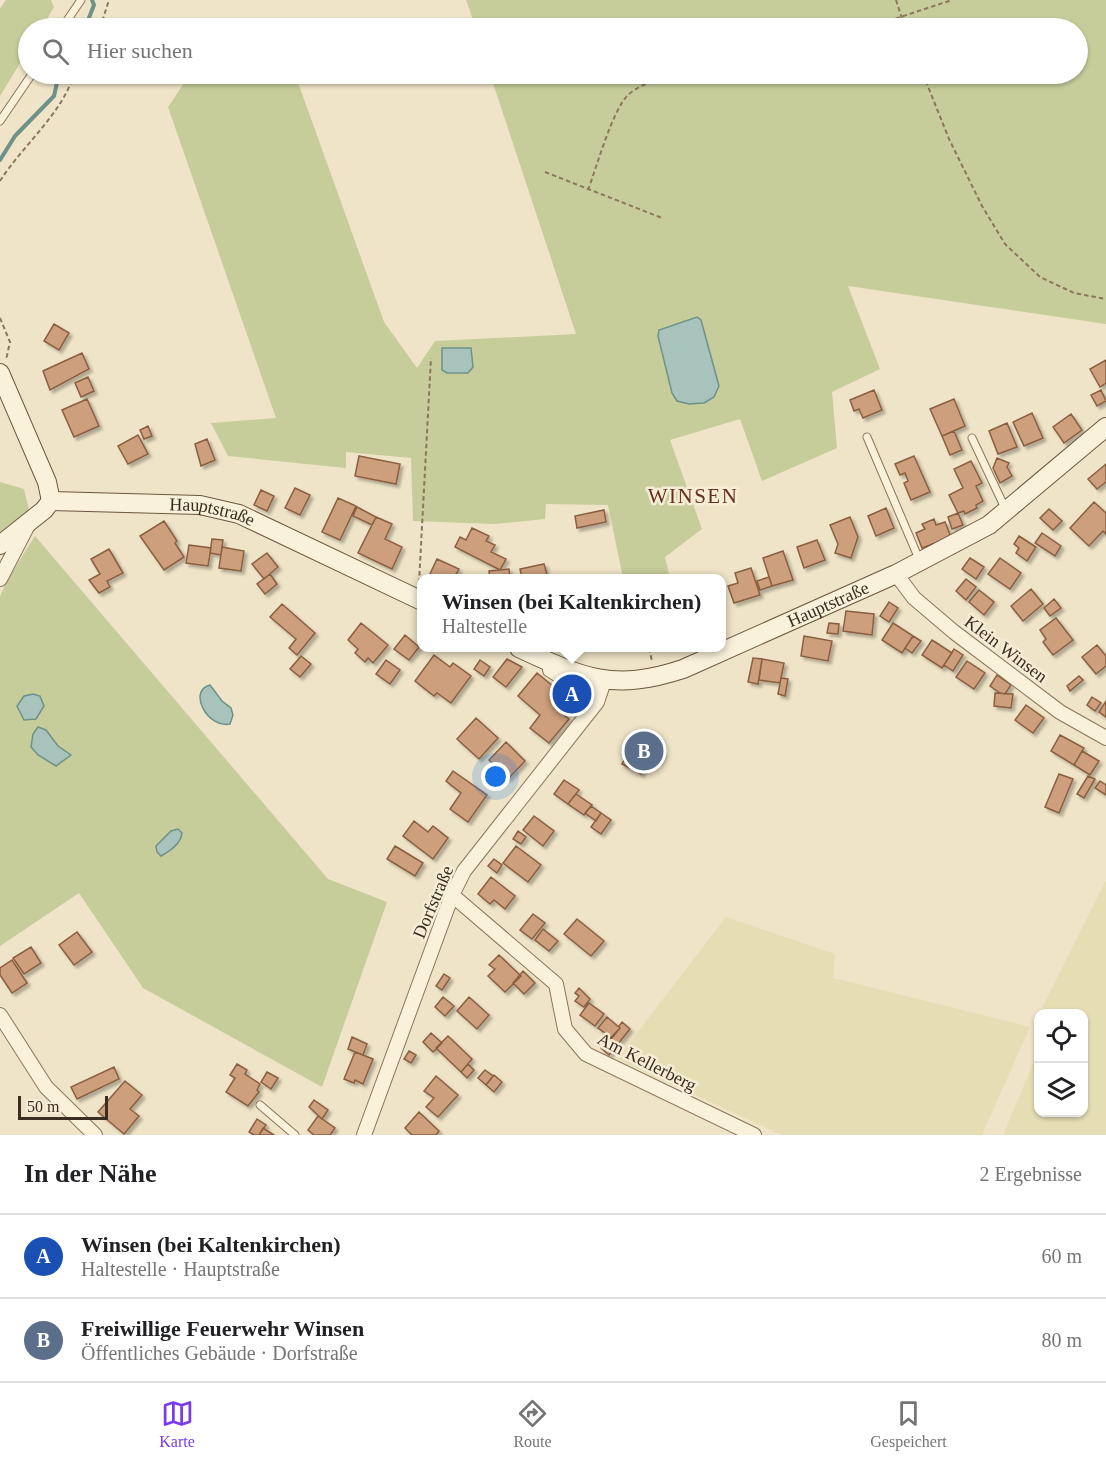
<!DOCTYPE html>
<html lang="de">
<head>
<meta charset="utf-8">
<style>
	:root { --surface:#fff; --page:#f6f6f6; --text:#202124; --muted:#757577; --line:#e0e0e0; --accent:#7c3aed }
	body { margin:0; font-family:"Times New Roman",serif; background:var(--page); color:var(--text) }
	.controls { position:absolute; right:18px; bottom:18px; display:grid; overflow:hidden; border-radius:12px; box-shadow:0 2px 4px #0004 }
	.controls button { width:54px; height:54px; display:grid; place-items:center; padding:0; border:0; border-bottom:2px solid var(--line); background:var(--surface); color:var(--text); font:30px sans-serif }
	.scale { position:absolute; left:18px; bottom:15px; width:90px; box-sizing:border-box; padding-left:6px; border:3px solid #3b2d1f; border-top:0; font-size:16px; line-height:21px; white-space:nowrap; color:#3b2d1f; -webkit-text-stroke:4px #f6edd6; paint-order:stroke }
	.you { position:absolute; left:496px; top:777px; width:21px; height:21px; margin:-15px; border:4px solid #fff; border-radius:50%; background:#1a73e8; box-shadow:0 0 0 9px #1a73e833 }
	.badge { display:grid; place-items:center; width:39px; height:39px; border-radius:50%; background:var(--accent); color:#fff; font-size:20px; font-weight:700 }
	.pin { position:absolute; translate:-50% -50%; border:3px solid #fff; box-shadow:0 2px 6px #0006 }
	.popup { position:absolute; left:417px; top:574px; width:309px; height:78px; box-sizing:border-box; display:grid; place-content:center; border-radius:12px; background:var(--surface); filter:drop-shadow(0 2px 4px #0005); font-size:20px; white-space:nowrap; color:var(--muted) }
	.popup b { font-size:22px; color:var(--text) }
	.popup::after { content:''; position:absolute; left:50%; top:100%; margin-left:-12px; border:12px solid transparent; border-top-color:var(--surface) }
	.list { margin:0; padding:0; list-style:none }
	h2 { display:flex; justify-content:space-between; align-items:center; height:78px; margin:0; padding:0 24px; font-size:26px }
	h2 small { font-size:20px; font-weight:400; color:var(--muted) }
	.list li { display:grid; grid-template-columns:39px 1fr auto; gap:18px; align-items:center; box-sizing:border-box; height:84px; padding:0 24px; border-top:2px solid var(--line) }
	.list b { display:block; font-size:22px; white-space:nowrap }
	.list p { margin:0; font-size:20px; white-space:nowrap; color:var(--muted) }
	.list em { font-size:20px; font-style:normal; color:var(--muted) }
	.icon { flex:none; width:33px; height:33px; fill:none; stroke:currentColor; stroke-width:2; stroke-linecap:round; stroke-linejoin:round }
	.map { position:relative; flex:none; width:1106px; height:1135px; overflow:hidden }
	.search { position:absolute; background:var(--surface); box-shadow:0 2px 4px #0004; left:18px; right:18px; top:18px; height:66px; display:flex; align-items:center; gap:15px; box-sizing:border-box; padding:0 21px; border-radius:33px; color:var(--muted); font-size:22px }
	.sheet { height:246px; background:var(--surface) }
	nav { display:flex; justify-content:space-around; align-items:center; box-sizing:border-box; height:84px; border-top:2px solid var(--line); background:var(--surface); font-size:16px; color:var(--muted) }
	nav a { display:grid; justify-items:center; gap:3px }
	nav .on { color:var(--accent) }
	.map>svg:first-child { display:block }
</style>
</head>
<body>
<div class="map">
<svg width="1106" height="1135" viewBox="0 0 1106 1135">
	<defs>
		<filter id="shadow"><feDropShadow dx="3" dy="3" stdDeviation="1.5" flood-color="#0004"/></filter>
	</defs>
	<rect width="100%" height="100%" fill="#efe4c7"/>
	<!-- farmland -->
	<path fill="#e5deb4" d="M1106,880V1135H1003L1038,1052V1112H1084V1014H1039Z
		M726,917L835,954L833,978L1030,1027L982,1135H782L617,1059Z"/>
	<!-- green -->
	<path fill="#c6cd9a" d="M6,0H51L54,7L42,28H28V50L0,96V9Z
		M466,0H1106V324L848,286L880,369L832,392L837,448L762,481L740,419L670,440L702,529L665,557L670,578H623L608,505L546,504L545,519L495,524L413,521L411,458L346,452V468L228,456L211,423L276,418L168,107L190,74H295L384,322L417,368L435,341L576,334L490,74H1078V28H476Z
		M0,482L24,489L29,510L0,532Z
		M35,536L328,879L387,902L322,1087L143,988L79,893L0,946V597L6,582Z"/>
	<!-- water -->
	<path fill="#a8c3bb" stroke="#6e9189" stroke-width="1.5" d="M697,317L701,320L719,386L714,397L704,403L689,404L677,401L672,393L658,336L659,330Z
		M442,348H471L473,367L468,373H447L442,370Z
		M210,685L222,701L231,708L233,715L230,724C208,729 187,691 210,685Z
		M33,694L40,696L44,706L36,719L24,720L17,706L24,696Z
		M38,727L46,730L58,746L71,755L56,766L38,755L31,747L33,734Z
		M178,829L182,833C181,844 170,851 161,856L157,852L156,846L171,831Z"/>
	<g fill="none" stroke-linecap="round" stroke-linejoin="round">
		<!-- stream -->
		<path stroke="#6e9189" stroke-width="4" d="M85,28L94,5L92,0
			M0,160L15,136L54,96L59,74"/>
	</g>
	<!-- building -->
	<path fill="#cd9f7c" stroke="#8a5f41" stroke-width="1.5" filter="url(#shadow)" d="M54,324L69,333L59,350L44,341Z
		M82,353L89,369L50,390L43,371Z
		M1106,360V383L1100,387L1090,369Z
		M88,377L94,391L81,397L75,383Z
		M874,390L882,410L863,418L859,409L854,411L850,400Z
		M1101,390L1106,401L1097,406L1091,395Z
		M87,399L99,426L74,437L62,410Z
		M954,399L965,426L942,436L930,409Z
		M1032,413L1043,438L1024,446L1013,422Z
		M1071,414L1082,430L1064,443L1053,427Z
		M1007,423L1017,447L998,454L989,431Z
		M148,426L152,436L144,439L140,430Z
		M954,431L962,450L950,455L942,436Z
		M138,435L148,454L128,464L118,446Z
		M207,439L215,460L201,466L195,444Z
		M359,456L400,464L396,484L355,476Z
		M914,456L930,492L911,500L904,483L908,481L905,473L900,475L895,464Z
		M997,458L1009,463L1007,467L1012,476L1000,483L993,468Z
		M971,461L982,483L976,486L983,501L976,505L977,508L965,514L964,511L958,513L949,495L963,488L954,469Z
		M1106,464V482L1097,489L1088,479Z
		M295,488L310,495L300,515L285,508Z
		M261,490L274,496L267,511L254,505Z
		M338,498L356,506L340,540L322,532Z
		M1094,502L1106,513V534L1103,531L1089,546L1070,528Z
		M357,507L376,517L372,525L353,516Z
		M886,508L894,528L876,536L868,516Z
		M1049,509L1062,521L1053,530L1040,518Z
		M604,510L606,522L577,528L575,516Z
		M958,513L963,525L952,529L948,517Z
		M376,517L392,524L385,539L402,547L392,569L358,553Z
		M850,517L858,537L851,558L835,553L838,544L830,525Z
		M934,519L936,525L945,522L951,537L922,548L916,533L925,529L922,524Z
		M164,521L177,541L175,543L184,557L164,570L140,536Z
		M472,528L489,536L486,541L495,545L491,552L506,559L500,570L455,547L460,537L466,540Z
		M1042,533L1061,546L1055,556L1035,543Z
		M1019,536L1036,547L1027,561L1016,553L1019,548L1014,544Z
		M212,539L223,540L221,555L210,553Z
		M817,540L825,560L804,568L797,547Z
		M189,545L211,548L208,566L186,563Z
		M222,547L244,551L241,571L219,568Z
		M109,549L123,573L107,581L110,587L99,593L89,580L100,574L91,559Z
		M783,551L793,580L772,586L763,558Z
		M267,553L278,567L264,579L252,564Z
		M970,558L984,567L976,579L962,569Z
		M1000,558L1021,573L1010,589L988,574Z
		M437,559L459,569L454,578H428Z
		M544,564L548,578H522L520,569Z
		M751,568L760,595L734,603L728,586L738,583L735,573Z
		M509,569L510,578H490L489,571Z
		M270,574L277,584L265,594L257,584Z
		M769,577L772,586L760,590L757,581Z
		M966,579L976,587L966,600L956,591Z
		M1031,589L1043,604L1023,621L1011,606Z
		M979,590L994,602L984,615L969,602Z
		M1054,599L1061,608L1050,616L1044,608Z
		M889,602L898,608L889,622L880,616Z
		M282,604L315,633L297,655L289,648L296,639L270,617Z
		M846,611L874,614L872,635L843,631Z
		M1056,618L1073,640L1053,655L1043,642L1046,639L1040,630Z
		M361,623L388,645L373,663L368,658L365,662L355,653L358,649L348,640Z
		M829,623L839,624L838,634L827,633Z
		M893,623L913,636L902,653L882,640Z
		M405,635L419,647L409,660L394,649Z
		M804,636L832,641L828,661L801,656Z
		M913,636L921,641L912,653L905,648Z
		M932,640L952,653L942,668L922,655Z
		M1097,645L1106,656V666L1096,674L1082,657Z
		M954,649L963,655L953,671L944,665Z
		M434,655L450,667L453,663L471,676L451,703L437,693L434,696L415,681Z
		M301,656L311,664L300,677L290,669Z
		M753,658L762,659L758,684L748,682Z
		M507,659L522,667L506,687L493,677Z
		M762,659L784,663L780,683L759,680Z
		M386,660L400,670L390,684L376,674Z
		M480,660L490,667L484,676L474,669Z
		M967,661L985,673L974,689L956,677Z
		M537,673L565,696L555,708L569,719L549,743L530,728L540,715L518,696Z
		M997,675L1011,685L1005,694L1000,693L990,686Z
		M1079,676L1083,680L1070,691L1067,686Z
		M781,678L788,679L785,696L778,694Z
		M995,693L1013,694L1011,708L994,706Z
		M1092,697L1101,703L1095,711L1087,705Z
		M1106,701V717L1099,712Z
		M1026,705L1044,718L1033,733L1015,720Z
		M476,718L498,738L479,759L457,739Z
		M640,730L660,740L655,749L663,753L658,762L650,758L641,774L622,764Z
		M1060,735L1084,748L1074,765L1051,751Z
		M506,742L525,761L508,779L489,760Z
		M1082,751L1099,761L1090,775L1074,765Z
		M453,771L487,795L468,822L450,809L461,793L446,781Z
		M1059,774L1073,779L1059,813L1045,807Z
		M1088,776L1095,779L1084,798L1077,794Z
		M564,780L579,790L568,804L554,794Z
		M1100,781L1106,785V795L1095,788Z
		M576,794L592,805L584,815L568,804Z
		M591,806L601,813L596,821L585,813Z
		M601,813L611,820L601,834L591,827Z
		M534,816L554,831L543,846L523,830Z
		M414,821L428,832L433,826L448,838L433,859L403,836Z
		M518,831L526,837L521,844L513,839Z
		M395,846L423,863L415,876L387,859Z
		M516,846L541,865L528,882L503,863Z
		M494,859L502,865L497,873L488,866Z
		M491,877L515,896L505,909L494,900L490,904L478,894Z
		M533,914L545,923L532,939L520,930Z
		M577,919L604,941L591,956L564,934Z
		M543,929L558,941L549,951L535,940Z
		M77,932L92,952L74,965L59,945Z
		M31,947L41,963L24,974L13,958Z
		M499,955L521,976L505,992L488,976L495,969L489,965Z
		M12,960L27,983L12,993L0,975V968Z
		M523,971L535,983L524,994L513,983Z
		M444,974L450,978L442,990L436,986Z
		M579,988L590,999L584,1007L575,1001L579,996L575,993Z
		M443,997L454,1006L445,1016L435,1007Z
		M469,997L489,1015L477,1029L457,1011Z
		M589,1003L604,1014L595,1026L580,1015Z
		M607,1017L620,1028L612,1038L598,1028Z
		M622,1022L630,1029L609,1055L601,1048L620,1028L619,1026Z
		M431,1033L442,1043L433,1052L423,1042Z
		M448,1036L472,1059L461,1072L436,1048Z
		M352,1037L367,1044L363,1055L348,1049Z
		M409,1051L416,1055L411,1063L404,1059Z
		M355,1052L373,1059L363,1084L355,1080L354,1083L344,1079Z
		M237,1064L247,1070L245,1074L260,1084L257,1090L259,1092L248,1106L226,1092L235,1078L230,1075Z
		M468,1064L474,1070L467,1078L461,1072Z
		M114,1067L119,1079L77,1099L71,1087Z
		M485,1070L493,1076L486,1085L478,1078Z
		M267,1072L278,1078L271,1089L261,1082Z
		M494,1075L502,1082L494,1092L486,1085Z
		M436,1076L458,1095L438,1117L426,1107L434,1098L424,1091Z
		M125,1081L142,1095L130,1109L139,1116L124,1134L98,1112Z
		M314,1100L328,1110L322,1119L309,1107Z
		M419,1112L439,1131L436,1135H412L405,1128Z
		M318,1116L335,1128L330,1135H314L308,1130Z
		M257,1119L266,1125L259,1135H254L249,1132Z
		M263,1128L274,1135H259Z"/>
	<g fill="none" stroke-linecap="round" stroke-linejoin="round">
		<!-- lane casing -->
		<g stroke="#8b765c" stroke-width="9">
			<path id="lane" d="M62,28L81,0
				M0,121L32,74
				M867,437L919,559
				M972,438L1005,508
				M545,662L547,672L574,689L587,692L601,683
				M260,1105L295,1135"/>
		</g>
		<!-- street casing -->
		<g stroke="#8b765c" stroke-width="16">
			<path id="street" d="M896,574L914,598L954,632L1060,712L1106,738
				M0,579L28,525
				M452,895L556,984L565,1029L586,1054L754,1135
				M0,1015L46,1087L95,1135
				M364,1135L452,895L464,871L597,702L604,681"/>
		</g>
		<!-- secondary casing -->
		<g stroke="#6d573f" stroke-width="20">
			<g id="secondary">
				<path d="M0,373L47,482L51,501"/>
				<path id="s1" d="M51,501L200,505L239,514L422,601"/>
				<path d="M0,545L44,510L51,501"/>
				<path id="s2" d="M519,648C583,678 613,692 683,669L896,574L989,525L1106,427"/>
			</g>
		</g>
		<!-- path -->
		<path stroke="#8b765c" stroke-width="2" stroke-dasharray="4.5 3" stroke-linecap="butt" d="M896,0L905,28
			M100,28L109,0
			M867,28L952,0
			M923,74L949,139L982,206L1005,244L1040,277L1074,293L1106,299
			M545,172L662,218
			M0,181C23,145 62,114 74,74
			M588,190C597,166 612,111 628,95C642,82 664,78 681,74
			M0,318L10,342L6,360
			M419,583L431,358
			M649,648L652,661"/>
		<!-- lane -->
		<use href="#lane" stroke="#f9f1da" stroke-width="7"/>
		<!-- street -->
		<use href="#street" stroke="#f9f1da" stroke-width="14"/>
		<!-- secondary -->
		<use href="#secondary" stroke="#f9f1da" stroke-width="18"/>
	</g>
	<g text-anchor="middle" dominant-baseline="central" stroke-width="5" stroke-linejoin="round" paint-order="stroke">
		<!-- street labels -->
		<g font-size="18" fill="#3b2d1f" stroke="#f6edd6">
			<text stroke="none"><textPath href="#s1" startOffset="162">Hauptstraße</textPath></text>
			<text stroke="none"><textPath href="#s2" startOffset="330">Hauptstraße</textPath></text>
			<text transform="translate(1006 649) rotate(37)">Klein Winsen</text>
			<text transform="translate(433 902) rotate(-67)">Dorfstraße</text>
			<text transform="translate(647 1062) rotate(27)">Am Kellerberg</text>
		</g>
		<!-- quarter labels -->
		<g font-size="21" letter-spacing="1.5" fill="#682f1f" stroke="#f6edd6">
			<text x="693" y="496">WINSEN</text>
		</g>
	</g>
</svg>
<div class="controls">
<button><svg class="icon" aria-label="locate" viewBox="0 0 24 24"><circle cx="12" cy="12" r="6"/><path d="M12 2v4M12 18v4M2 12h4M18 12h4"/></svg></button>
<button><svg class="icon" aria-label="layers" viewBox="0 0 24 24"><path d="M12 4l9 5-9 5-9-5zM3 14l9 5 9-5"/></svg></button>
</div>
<div class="scale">50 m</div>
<div class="you"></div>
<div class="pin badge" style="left:572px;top:694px;background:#1a4fb4">A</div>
<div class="popup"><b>Winsen (bei Kaltenkirchen)</b>Haltestelle</div>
<div class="pin badge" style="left:644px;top:751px;background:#5c6f8a">B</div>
<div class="search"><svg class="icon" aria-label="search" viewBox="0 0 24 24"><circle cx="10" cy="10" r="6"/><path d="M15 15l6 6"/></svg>Hier suchen</div>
</div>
<section class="sheet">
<h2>In der Nähe<small>2 Ergebnisse</small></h2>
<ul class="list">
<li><span class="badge" style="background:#1a4fb4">A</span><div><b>Winsen (bei Kaltenkirchen)</b><p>Haltestelle · Hauptstraße</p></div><em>60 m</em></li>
<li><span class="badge" style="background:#5c6f8a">B</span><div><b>Freiwillige Feuerwehr Winsen</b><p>Öffentliches Gebäude · Dorfstraße</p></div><em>80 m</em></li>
</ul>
</section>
<nav>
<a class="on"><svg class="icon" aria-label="map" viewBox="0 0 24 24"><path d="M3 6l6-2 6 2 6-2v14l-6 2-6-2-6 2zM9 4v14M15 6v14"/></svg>Karte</a>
<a><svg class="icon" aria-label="directions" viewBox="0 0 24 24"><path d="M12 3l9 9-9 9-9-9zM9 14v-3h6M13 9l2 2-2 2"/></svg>Route</a>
<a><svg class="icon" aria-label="saved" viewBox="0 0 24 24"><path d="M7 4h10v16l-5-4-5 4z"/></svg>Gespeichert</a>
</nav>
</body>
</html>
